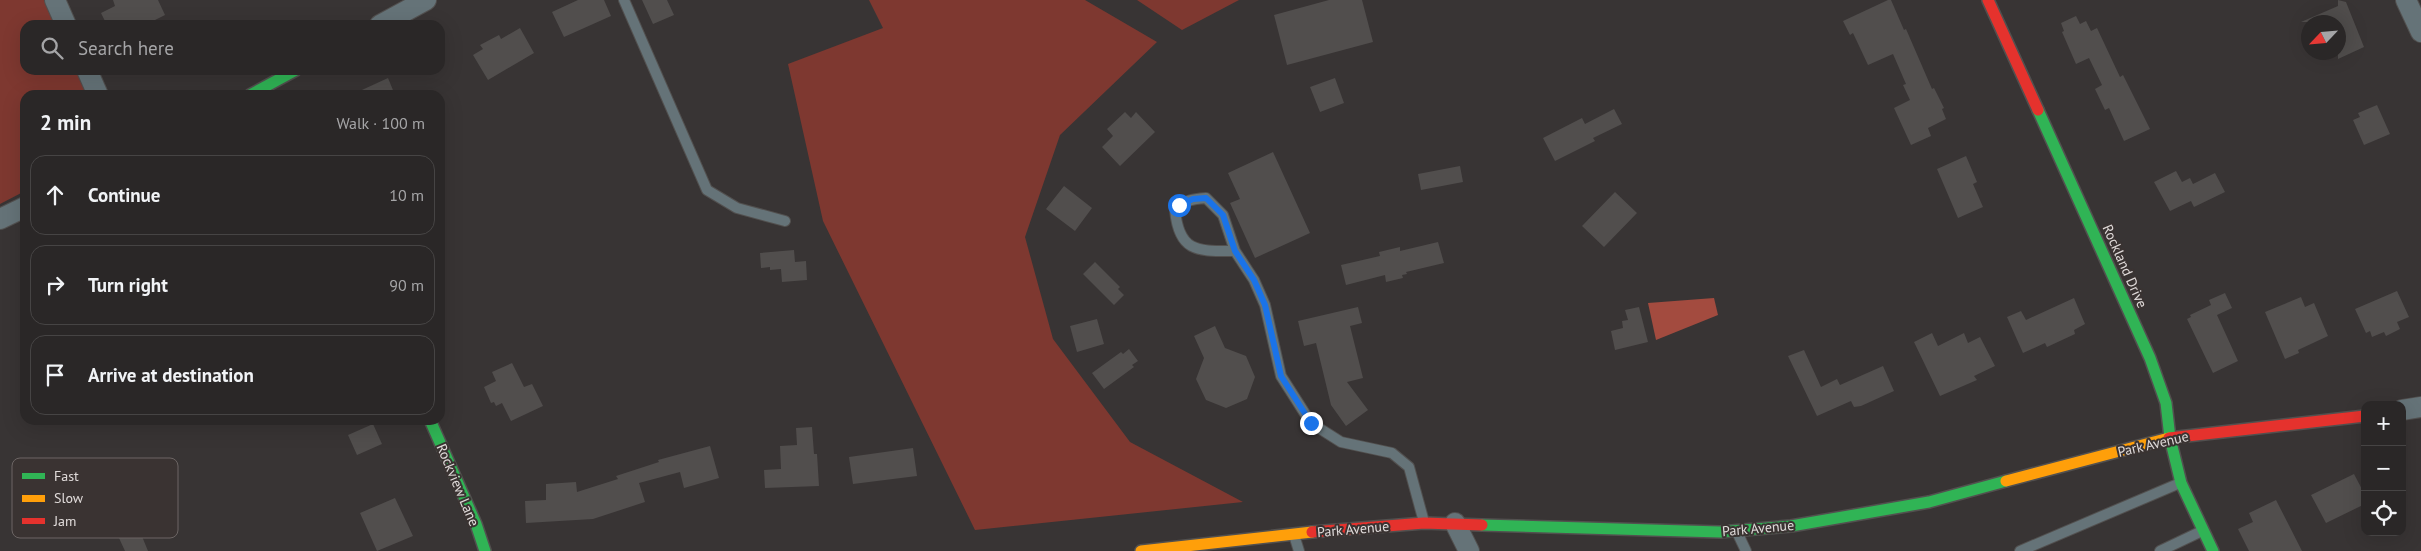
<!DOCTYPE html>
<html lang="en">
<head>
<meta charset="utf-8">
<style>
	:root { --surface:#2a2727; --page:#363333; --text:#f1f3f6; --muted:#a5a5a7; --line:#464444 }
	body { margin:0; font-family:"PT Sans",sans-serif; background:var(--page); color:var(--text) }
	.controls { position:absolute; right:15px; bottom:15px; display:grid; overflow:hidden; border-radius:10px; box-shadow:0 5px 20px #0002 }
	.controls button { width:45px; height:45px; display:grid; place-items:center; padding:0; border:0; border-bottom:1px solid var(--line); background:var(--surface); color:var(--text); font:25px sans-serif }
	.compass { position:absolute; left:2301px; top:15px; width:45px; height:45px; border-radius:50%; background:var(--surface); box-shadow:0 5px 20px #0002; rotate:244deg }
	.stop { position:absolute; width:15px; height:15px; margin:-11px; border:4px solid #1a73e8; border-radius:50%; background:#fff }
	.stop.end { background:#1a73e8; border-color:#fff; box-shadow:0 1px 5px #0008 }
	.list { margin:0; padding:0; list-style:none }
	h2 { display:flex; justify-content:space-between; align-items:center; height:65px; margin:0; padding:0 20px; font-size:21px }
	h2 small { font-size:16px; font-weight:400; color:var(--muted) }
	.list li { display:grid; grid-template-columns:32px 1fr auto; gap:15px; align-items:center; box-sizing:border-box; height:80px; margin:0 10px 10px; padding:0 10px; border:1px solid var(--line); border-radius:15px }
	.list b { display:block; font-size:19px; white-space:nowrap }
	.list em { font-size:16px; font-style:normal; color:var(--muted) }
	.icon { flex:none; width:28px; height:28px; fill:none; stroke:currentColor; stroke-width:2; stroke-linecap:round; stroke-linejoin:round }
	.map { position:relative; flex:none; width:2421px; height:551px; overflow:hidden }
	.search { position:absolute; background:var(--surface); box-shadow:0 5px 20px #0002; left:20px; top:20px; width:425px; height:55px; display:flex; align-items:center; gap:12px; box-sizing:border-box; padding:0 18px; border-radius:15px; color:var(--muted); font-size:19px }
	.panel { position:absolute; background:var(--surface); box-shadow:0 5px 20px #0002; left:20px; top:90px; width:425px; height:335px; border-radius:15px }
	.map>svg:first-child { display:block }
</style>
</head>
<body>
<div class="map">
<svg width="2421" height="551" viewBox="0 0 2421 551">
	<rect width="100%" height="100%" fill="#383434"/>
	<!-- green -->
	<path fill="#7e3830" d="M0,0H46L57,25H25V70H77L88,95H25V191L0,204Z
		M869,0H1085L1157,42L1060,135L1025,237L1053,339L1130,442L1243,502L975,530L823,221L788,64L883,28Z
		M1137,0H1239L1182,30Z"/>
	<!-- water -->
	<path fill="#a34b3f" d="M1714,298L1718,315L1656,340L1648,303Z"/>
	<!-- building -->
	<path fill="#514e4d" d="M113,0H158L165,15L145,25H107L101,13L115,6Z
		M578,0H604L611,16L564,37L552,12Z
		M642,0H667L674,15L653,24Z
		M1329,0H1362L1373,42L1287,65L1274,15Z
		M1888,0H1891L1904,30L1906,29L1932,89L1934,88L1944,108L1942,109L1946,119L1928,128L1931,136L1911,145L1894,108L1910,100L1903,85L1906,84L1893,54L1868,65L1853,33L1850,35L1843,21Z
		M2338,0L2346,2L2364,47L2338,59V22H2301L2338,6Z
		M2076,16L2080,24L2086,21L2091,31L2097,28L2120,77L2123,75L2150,129L2124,141L2109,108L2105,110L2095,89L2102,85L2089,58L2076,64L2062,32L2064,31L2061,23Z
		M520,28L534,53L488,80L473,55L483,49L480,45L499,35L501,39Z
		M388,78L395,95H351Z
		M1335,78L1344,103L1320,112L1310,87Z
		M2377,105L2390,134L2364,145L2353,120L2360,117L2358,113Z
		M1614,109L1622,124L1593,138L1595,141L1555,161L1543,138L1582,118L1585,124Z
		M1125,112L1131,118L1136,112L1155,132L1120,166L1102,147L1113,136L1107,129Z
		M1273,152L1310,233L1255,258L1230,203L1240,199L1228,173Z
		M1966,156L1977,182L1973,184L1983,207L1958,218L1937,169Z
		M1460,166L1463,182L1421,190L1418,174Z
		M2176,171L2182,182L2190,178L2193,184L2215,173L2225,192L2194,207L2191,201L2170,211L2154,182Z
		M1064,186L1092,208L1075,231L1046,209Z
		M1615,192L1637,213L1604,247L1582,226Z
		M1438,242L1444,263L1406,272L1407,274L1402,275L1403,278L1386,282L1385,275L1346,285L1341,265L1380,256L1379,252L1400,247V251Z
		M794,250L795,262L806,261L807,280L782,282L781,269L770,270V267L761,268L760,253Z
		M1095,262L1120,287L1118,289L1124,295L1114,305L1083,274Z
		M2397,291L2409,317L2397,322L2400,329L2386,336L2384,332L2372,337L2370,331L2366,333L2355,309Z
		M2225,293L2232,308L2217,315L2238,361L2213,373L2187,319L2191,317L2190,315L2211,305L2209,300Z
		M2301,297L2305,307L2314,303L2328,336L2298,350L2299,353L2285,359L2265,312Z
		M2074,298L2085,324L2074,330L2075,334L2047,347L2045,343L2023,353L2007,317L2021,311L2026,320Z
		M1358,307L1362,323L1350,326L1363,378L1347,382L1368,410L1346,426L1331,405L1316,343L1304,346L1298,321Z
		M1639,307L1648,342L1615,350L1611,331L1623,328L1622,321L1628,320L1625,310Z
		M1097,319L1104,344L1077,352L1070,326Z
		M1215,326L1225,348L1246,356L1255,377L1247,399L1226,408L1206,400L1196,379L1204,358L1194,336Z
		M1932,333L1938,346L1964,333L1968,343L1980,337L1995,366L1974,376L1977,380L1940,396L1914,342Z
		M1129,349L1138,361L1132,365L1134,367L1104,389L1092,373L1121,352L1123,354Z
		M1804,350L1821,387L1837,379L1840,385L1883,366L1894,391L1861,406L1854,407L1851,401L1817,416L1788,356Z
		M512,363L524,387L532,384L543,406L511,421L502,403L496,406L494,402L491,403L484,387L496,381L492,372Z
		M373,424L382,444L357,455L348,435Z
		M812,427L814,454H817L819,486L765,488L764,470L781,469L780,446L797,445L796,428Z
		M710,446L719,478L684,488L680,472L639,483L645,502L593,519L526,523L525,501L546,500V484L576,482L577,492L618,479L616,476L659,462L658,460Z
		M913,448L917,476L853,484L849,457Z
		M2354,474L2365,495V504L2326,523L2311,495Z
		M395,498L413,536L377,551L360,513Z
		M2276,500L2302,551H2249L2238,529L2253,522L2249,513Z
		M139,529L148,551H125L119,538Z"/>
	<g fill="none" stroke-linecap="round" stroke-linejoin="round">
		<!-- lane casing -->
		<g stroke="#52504f" stroke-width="12">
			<path id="lane" d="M624,0L707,190L737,208L785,221
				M1235,251C1198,251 1179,253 1175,210C1183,200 1194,199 1206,198L1223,215L1235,251L1254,280L1265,305L1281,376L1311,423L1341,442L1392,453L1409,467L1424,522
				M1737,532L1746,551
				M1294,535L1299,551
				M2020,551L2180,483
				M2160,551L2202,531"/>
		</g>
		<!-- street casing -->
		<g stroke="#52504f" stroke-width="22">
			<path id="street" d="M55,0L66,25
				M2406,0L2421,32
				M380,25L426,0
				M87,70L98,95
				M0,219L25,207
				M2402,410L2421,407
				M1455,523L1469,551"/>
		</g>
		<!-- fast casing -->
		<g stroke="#52504f" stroke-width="14">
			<path id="fast" d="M250,95L296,70
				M2038,110L2150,358L2166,403L2170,438L2181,483L2213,551
				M430,420L476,524L485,551
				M1482,525L1720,532L1791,526L1929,502L2006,481"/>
		</g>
		<!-- slow casing -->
		<g stroke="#52504f" stroke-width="14">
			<path id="slow" d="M2006,481L2169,438
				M1141,551L1312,532"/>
		</g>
		<!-- jam casing -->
		<g stroke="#52504f" stroke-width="14">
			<path id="jam" d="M1988,0L2038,110
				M2169,438L2365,416
				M1312,532L1424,523L1482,525"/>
		</g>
		<!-- lane -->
		<use href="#lane" stroke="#657378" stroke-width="10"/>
		<!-- street -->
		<use href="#street" stroke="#657378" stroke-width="20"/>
		<!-- fast -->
		<use href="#fast" stroke="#30b455" stroke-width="11"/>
		<!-- slow -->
		<use href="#slow" stroke="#ff9f0a" stroke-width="11"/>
		<!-- jam -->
		<use href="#jam" stroke="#e5322d" stroke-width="11"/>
	</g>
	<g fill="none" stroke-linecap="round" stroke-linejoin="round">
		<!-- route -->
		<path stroke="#1a73e8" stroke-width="6" d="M1179,205L1193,199L1206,198L1223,215L1235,251L1254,280L1265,305L1281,376L1311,423"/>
	</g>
	<g text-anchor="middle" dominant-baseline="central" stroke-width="4" stroke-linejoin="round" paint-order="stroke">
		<!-- street labels -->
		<g font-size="14" fill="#e0dbda" stroke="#3a3332">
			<text transform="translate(2125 266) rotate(66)">Rockland Drive</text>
			<text transform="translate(2153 444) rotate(-13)">Park Avenue</text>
			<text transform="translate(458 485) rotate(67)">Rockview Lane</text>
			<text transform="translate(1758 528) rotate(-5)">Park Avenue</text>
			<text transform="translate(1353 529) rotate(-5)">Park Avenue</text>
		</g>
	</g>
	<!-- legend -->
	<rect x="12" y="458" width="166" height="80" rx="8" fill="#3a3332" stroke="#6c6564" stroke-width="1"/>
	<rect x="22" y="473" width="23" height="6" fill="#30b455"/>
	<rect x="22" y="495" width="23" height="7" fill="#ff9f0a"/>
	<rect x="22" y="518" width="23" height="6" fill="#e5322d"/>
	<g font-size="14" fill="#e0dbda">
		<text x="54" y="481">Fast</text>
		<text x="54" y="503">Slow</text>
		<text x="54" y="526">Jam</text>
	</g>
</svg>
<div class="controls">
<button>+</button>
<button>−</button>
<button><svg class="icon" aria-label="locate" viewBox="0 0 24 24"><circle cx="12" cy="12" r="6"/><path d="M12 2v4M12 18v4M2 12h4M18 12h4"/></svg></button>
</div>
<svg class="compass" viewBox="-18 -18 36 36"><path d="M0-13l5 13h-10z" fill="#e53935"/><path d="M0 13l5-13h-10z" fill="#a5a5a7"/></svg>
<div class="stop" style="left:1179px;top:205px"></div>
<div class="stop end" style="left:1311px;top:423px"></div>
<div class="search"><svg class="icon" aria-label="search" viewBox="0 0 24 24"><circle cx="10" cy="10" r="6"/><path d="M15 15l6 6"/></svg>Search here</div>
<section class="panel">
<h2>2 min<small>Walk · 100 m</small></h2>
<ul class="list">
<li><svg class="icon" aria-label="ahead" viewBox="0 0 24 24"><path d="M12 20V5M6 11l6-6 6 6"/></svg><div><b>Continue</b></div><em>10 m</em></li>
<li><svg class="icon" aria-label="right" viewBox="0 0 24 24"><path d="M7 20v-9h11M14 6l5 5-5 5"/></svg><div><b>Turn right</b></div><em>90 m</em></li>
<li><svg class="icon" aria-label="arrive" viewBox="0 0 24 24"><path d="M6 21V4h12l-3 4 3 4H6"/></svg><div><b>Arrive at destination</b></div></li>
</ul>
</section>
</div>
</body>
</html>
